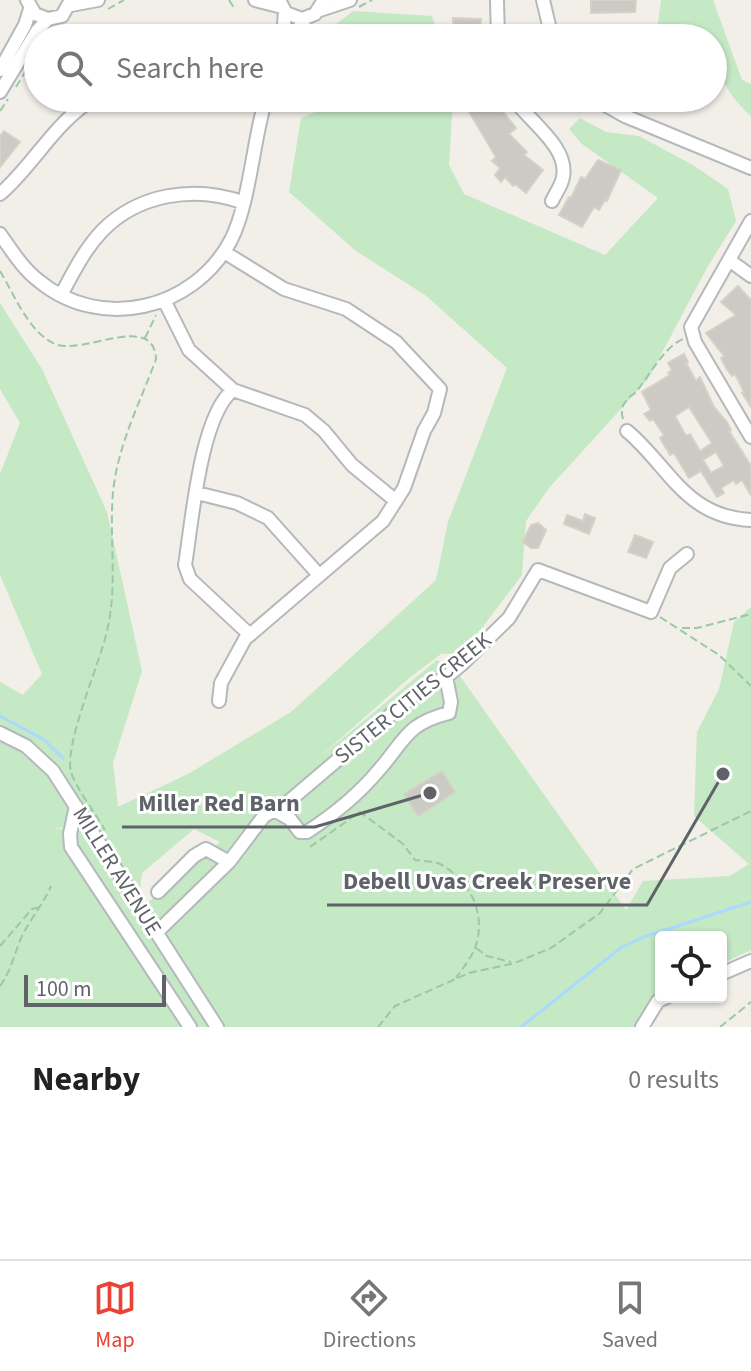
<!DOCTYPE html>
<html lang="en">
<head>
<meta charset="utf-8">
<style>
	:root { --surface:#fff; --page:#f6f6f6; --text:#222; --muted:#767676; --line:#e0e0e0; --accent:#ea4335 }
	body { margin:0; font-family:"Source Sans 3",sans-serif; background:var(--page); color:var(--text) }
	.controls { position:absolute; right:24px; bottom:24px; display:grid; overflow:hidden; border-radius:8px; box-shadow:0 2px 6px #0004 }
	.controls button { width:72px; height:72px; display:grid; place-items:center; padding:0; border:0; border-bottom:2px solid var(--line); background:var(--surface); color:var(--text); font:40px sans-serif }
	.scale { position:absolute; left:24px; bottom:20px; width:142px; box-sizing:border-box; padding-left:8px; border:4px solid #5f6368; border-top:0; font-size:22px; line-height:28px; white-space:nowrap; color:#5f6368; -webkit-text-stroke:6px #fff; paint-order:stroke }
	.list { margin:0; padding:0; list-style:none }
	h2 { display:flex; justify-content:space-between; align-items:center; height:104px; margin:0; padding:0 32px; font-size:34px }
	h2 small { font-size:26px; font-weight:400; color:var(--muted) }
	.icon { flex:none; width:44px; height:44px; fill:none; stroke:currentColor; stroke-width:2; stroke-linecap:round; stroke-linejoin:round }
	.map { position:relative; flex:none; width:751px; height:1027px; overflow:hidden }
	.search { position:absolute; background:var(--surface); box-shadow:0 2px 6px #0004; left:24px; right:24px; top:24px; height:88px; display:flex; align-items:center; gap:20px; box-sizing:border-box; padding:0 28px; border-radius:44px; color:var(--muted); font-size:30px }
	.sheet { height:232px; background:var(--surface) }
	nav { display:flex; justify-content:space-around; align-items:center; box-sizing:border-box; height:112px; border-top:2px solid var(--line); background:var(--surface); font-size:22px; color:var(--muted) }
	nav a { display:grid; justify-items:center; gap:4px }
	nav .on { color:var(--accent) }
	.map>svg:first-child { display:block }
</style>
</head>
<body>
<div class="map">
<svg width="751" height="1027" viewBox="0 0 751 1027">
	<rect width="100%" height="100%" fill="#f1efe8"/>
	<!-- green -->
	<path fill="#c5e8c5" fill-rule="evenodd" d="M661,0H713L742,80L751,84V116C728,96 713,69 713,38L689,33L687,38H656Z
		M353,11L432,16L439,38H350L335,25Z
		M348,98H453L449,165L464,194L605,255L658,198L582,144L569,129L580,118L606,132L639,136L693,165L728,189L736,221L708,266L648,379L549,488L526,521L522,575L463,653L441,654L409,678L315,761L437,660L457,672L626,910L643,881L730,876L749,864L694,816L697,732L719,689L734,622L751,607V950L721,964V937H661V991L655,994L636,1027H0V682L23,695L42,674L0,575V474L20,423L0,389V303L42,369L107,512L142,671L113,763L118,807L188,774L291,712L436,580L448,522L507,368L425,295L356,251L289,192L301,118ZM93,820L139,896L142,873L194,829L220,842L134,914L83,826L51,830Z"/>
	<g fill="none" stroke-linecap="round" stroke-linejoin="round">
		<!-- stream -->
		<path stroke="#aadaff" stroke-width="3" d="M0,716L43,739L63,758
			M521,1027L622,947L644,937L751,902"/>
	</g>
	<!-- building -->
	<path fill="#cccac5" stroke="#d6d1c6" stroke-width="2" fill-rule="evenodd" d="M591,0H636L635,12L591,13Z
		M453,18L481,19L480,38H454Z
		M479,98H492L516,128L509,134L527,152L524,155L543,170L526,193L515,184L513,186L505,177L501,182L495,175L500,168L492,161L496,157L465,105Z
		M4,131L20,142L0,167V136Z
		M598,160L621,170L607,201L605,200L599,210L594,207L582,227L559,215L569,197L571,198L581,177L585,179Z
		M738,286L751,300V407L742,393L744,392L735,374L732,376L726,368L721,358L724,356L706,333L736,315L721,302Z
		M684,354L688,362L686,363L696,381L700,377L714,407L727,422L731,430L729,431L751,466V495L742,480L736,484L734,480L721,488L724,493L717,497L701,471L689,478L674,453L670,455L660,438L664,435L653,419L650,421L644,414L651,410L642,392L670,375L668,373L672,370L668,363ZM689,407L712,443L700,451L690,434L686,436L675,416ZM716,452L724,466L711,473L703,460Z
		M585,514L595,518L589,534L564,524L567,515L583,521Z
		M538,523L546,530L538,548H531L523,542L531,525Z
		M635,535L653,542L646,558L628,552Z
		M442,771L455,792L418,816L404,794Z"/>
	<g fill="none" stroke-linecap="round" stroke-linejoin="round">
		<!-- minor casing -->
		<g stroke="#b5b8bc" stroke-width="16">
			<path id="minor" d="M27,0L35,14L48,19L62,16L71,0
				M255,0L282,7
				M279,0L286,13L302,19L315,14L324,0
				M497,0L498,38
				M543,0L552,38
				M71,5L98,0
				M320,10L350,0
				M283,38L285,11
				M292,38L306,18
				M0,70L25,25L30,9
				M0,92L37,31L48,19
				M513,98C529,121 569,147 563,177C562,185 555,194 552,201
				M593,98L625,116L751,168
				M0,194C34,165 55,121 95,98
				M751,221L691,327L695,342L751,437
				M0,234C12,251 23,269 39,281C101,332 194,310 231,240C250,202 253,140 266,98
				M729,260L751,276
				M61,295C73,273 84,250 102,231C138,194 194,185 242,202
				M165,302L189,350L233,390
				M627,431C669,466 685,517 751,520
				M197,493L237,503L268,518L319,575
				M250,635L190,579L185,565C192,523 200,416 233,390L305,415L324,431L352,465L396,501
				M219,701L221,683L245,639L383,521L404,488L424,431L434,413L440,389L396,342L346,309L284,289L224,252
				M0,733L26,746L53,771L217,1027
				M76,806L70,834L71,847L190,1027
				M274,810L290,819L300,832H307C333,815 358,795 378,771C405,741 405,724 449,713L451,702L446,677
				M158,892L194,856L206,849L229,862
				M156,933L229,862L264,816L288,802L415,694L446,677L462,664L509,618L538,570L651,612L670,568L687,554
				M721,974L751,961
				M642,1027L658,1001L667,997"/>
		</g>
		<!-- path -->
		<path stroke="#9cc7a9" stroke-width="2" stroke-dasharray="8 4" stroke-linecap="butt" d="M229,0L234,8
			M359,7L372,0
			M108,9L124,0
			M16,87L27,69
			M0,111L8,99
			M0,271C14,294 29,333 55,344C82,356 154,311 156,359C140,403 118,444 113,492C109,538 118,586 107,631C100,663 64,744 71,772C75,786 96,815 105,830
			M145,338L156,315
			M623,419C621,412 621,407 626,401C628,397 633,395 636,392C649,376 664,347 683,339
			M660,617L719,655L751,686
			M682,628H697L751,614
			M310,847L360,812L403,844L415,860C423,861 433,861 440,864C470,880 486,913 476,945C472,957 463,968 456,978
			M0,946L32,909L41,907
			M476,948L487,956L511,962
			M0,986C11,971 14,955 21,938C30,919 43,905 51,886
			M378,1027L395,1006L469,973L515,963L551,948L600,913L633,869L751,811
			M720,1027L751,1002"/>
		<!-- minor -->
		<use href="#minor" stroke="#fff" stroke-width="12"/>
	</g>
	<g text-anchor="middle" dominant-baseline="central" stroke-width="6" stroke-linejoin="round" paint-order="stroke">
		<!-- street labels -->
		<g font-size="22" fill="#5f6368" stroke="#fff">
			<text transform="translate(413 698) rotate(-39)">SISTER CITIES CREEK</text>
			<text transform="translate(117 871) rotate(58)">MILLER AVENUE</text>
		</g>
	</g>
	<!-- callouts -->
	<path fill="none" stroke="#5f6368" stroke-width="3" d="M430 793L315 827H122M723 774L647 905H327"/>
	<g fill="#5f6368" stroke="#fff" stroke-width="3">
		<circle cx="430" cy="793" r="8"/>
		<circle cx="723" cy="774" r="8"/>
	</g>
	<g font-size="24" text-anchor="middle" font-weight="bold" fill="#5f6368" stroke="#fff" stroke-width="6" stroke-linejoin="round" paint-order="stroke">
		<text x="219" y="811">Miller Red Barn</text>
		<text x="487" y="889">Debell Uvas Creek Preserve</text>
	</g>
</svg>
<div class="controls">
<button><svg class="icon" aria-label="locate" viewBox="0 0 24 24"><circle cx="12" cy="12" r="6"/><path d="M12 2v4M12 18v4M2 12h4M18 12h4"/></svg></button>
</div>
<div class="scale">100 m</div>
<div class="search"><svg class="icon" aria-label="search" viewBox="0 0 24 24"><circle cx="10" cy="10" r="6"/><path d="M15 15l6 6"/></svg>Search here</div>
</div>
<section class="sheet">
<h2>Nearby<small>0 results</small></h2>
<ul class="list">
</ul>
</section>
<nav>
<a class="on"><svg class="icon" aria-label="map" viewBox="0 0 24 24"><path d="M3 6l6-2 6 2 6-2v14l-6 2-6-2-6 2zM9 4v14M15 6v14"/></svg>Map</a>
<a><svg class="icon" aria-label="directions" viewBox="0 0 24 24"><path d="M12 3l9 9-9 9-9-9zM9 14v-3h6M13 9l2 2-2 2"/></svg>Directions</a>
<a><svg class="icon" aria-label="saved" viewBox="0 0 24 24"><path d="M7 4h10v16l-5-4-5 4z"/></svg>Saved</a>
</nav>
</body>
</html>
